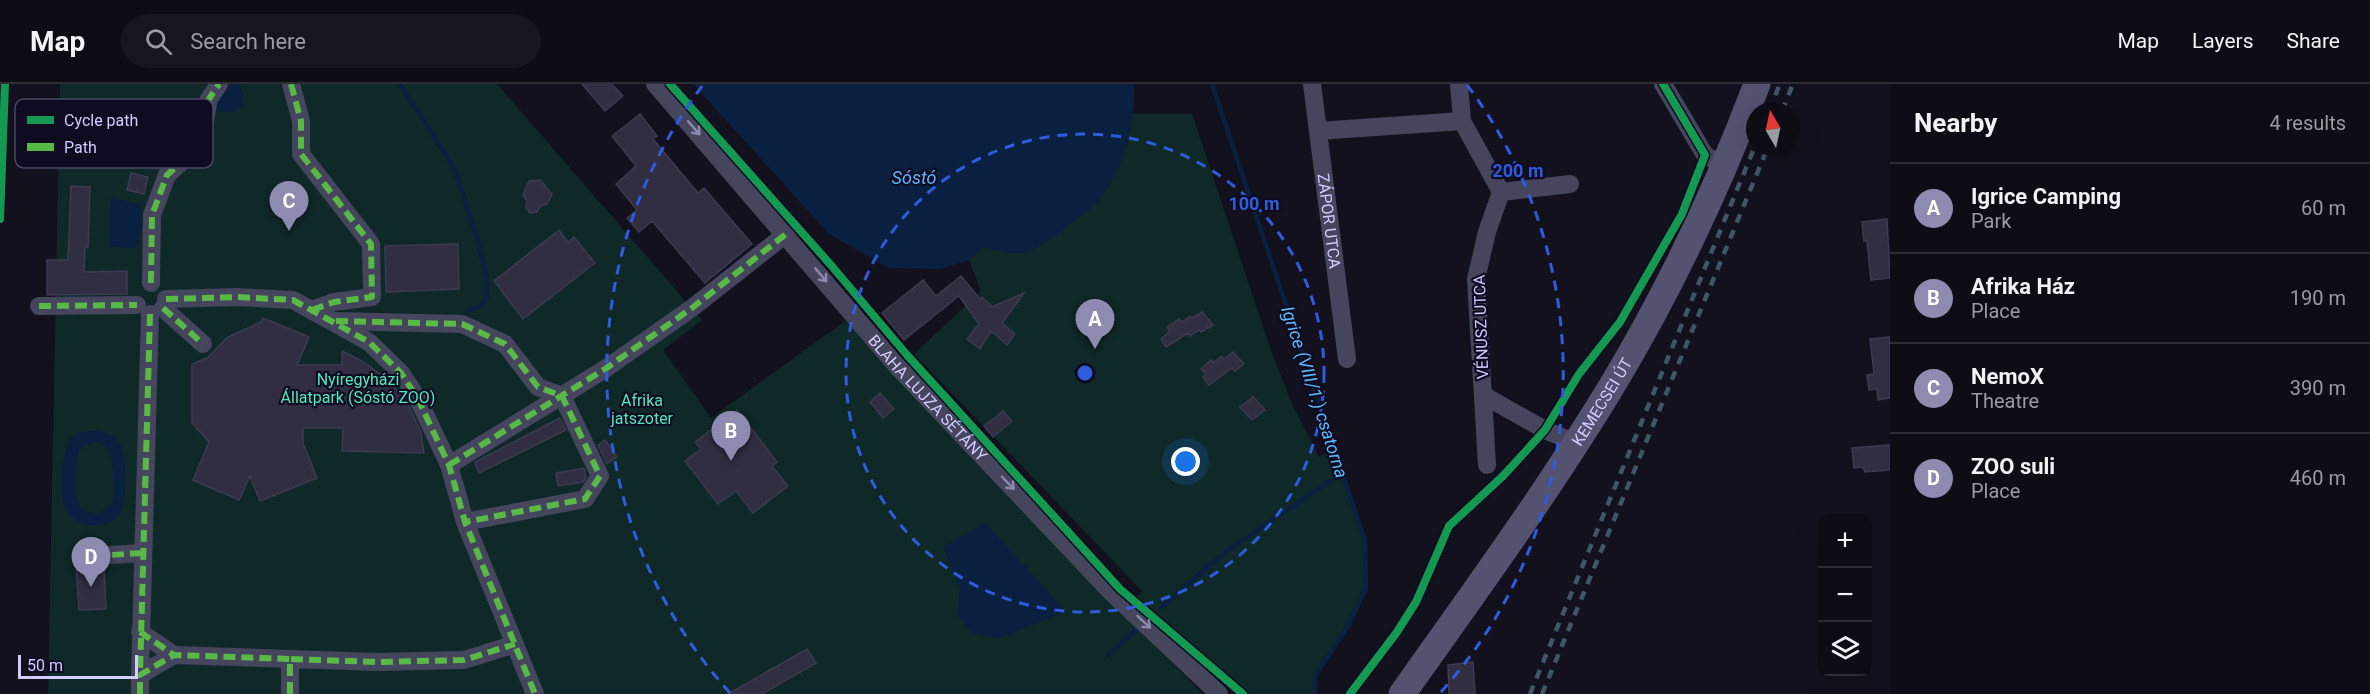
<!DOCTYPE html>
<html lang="en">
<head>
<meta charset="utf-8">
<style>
	:root { --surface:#0e0d16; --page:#17161f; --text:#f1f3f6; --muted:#9b9ca1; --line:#2e2d35; --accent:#8e8bb0 }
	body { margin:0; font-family:Roboto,sans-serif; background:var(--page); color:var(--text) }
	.controls { position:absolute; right:18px; bottom:18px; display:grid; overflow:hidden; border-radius:12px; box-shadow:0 6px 24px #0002 }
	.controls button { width:54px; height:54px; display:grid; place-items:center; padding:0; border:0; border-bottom:2px solid var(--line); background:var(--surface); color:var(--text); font:30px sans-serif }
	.compass { position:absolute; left:1746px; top:18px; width:54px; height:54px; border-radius:50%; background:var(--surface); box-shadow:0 6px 24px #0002; rotate:351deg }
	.scale { position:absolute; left:18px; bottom:15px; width:120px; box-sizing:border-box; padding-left:6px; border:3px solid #d1cdff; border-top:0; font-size:16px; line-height:21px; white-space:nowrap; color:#d1cdff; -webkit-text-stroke:4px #0f0c22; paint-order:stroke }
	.you { position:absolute; left:1186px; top:378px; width:21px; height:21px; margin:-15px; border:4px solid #fff; border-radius:50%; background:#1a73e8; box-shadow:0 0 0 9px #1a73e833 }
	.badge { display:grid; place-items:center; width:39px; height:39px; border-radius:50%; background:var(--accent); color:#fff; font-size:20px; font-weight:700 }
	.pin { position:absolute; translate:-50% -50px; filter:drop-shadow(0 2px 3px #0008) }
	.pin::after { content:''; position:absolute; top:32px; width:21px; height:18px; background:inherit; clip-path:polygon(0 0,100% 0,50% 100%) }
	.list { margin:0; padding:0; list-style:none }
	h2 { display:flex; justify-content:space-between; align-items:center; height:78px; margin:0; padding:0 24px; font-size:26px }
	h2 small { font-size:20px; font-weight:400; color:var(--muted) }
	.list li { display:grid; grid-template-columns:39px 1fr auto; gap:18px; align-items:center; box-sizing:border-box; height:90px; padding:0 24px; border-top:2px solid var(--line) }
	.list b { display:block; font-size:22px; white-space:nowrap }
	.list p { margin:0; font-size:20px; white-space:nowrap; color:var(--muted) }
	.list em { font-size:20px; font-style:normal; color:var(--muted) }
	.icon { flex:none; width:33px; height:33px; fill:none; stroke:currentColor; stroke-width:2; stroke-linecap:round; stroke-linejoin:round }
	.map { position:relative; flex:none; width:1890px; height:610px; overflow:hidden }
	header { display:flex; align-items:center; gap:36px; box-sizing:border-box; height:84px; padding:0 30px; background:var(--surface); border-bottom:2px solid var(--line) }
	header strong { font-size:28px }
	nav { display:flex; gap:33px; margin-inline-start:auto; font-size:21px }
	.search { width:420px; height:54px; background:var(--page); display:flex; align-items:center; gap:15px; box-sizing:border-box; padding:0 21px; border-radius:33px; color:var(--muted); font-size:22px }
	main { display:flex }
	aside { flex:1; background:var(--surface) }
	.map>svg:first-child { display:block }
</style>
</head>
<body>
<header>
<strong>Map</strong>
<div class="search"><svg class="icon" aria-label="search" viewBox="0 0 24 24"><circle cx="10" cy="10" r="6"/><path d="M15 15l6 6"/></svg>Search here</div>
<nav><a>Map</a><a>Layers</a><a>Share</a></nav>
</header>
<main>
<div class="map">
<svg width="1890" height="610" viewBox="0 0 1890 610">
	<rect width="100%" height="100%" fill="#12111d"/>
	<!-- green -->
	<path fill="#0f2928" d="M60,0H497L702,236L663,266L711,334L849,234L1118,525L1203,610H48Z
		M1132,30H1192L1269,261L1292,320L1319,373L1334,365L1365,457L1366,504L1349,540L1315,592V610H1243L1133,516L1142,507L914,270L981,207L969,176L982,163L1003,167L1127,62Z"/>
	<!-- water -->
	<path fill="#092041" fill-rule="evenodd" d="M233,0H239C244,13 246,19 235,28L213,27L225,3Z
		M693,0H1134C1135,43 1124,87 1095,120C1088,128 1078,134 1070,140C1058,150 1043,162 1027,168C1014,172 995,166 982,163L969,176L941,185L888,184L829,150Z
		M111,114L140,120L142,143L136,164L109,163Z
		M100,347C108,350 115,352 119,359C127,370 128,421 119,431C114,438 107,440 99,441C85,443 70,437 65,424C59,410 61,362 73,352C81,347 91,347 100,347ZM96,358C101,360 105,361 108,365C113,372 115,407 113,416C110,425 99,431 91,429C85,427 79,423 77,417C75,408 75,373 80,366C84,360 89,360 96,358Z
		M985,439L1066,527L1000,554L973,550L958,532L960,505L943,463Z"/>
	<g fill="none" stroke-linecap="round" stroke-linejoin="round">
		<!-- stream -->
		<path stroke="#092041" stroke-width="4.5" d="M400,0L455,86L478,158L487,194V212L482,221L468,227
			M1212,0L1365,457L1366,504L1349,540L1315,592V610
			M1161,524L1225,468L1342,389
			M1108,571L1137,545"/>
	</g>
	<!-- building -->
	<path fill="#302e40" stroke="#3d3a51" stroke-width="1.5" d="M582,0H612L623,12L605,27Z
		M640,30L657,52L653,55L698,109L704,104L752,160L705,199L652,137L639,148L627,134L637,126L616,100L636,82L612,52Z
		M131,89L148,93L144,110L127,106Z
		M540,96L552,110L547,120L540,122L537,128L530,129L526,124L527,117L523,111L529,97Z
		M71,102L90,103L88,163H85L84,188L127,187V210L47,211V176H68Z
		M1887,135L1890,194L1871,196L1867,157H1864L1862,138Z
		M559,146L568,159L574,153L595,179L523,235L494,197Z
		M458,160L459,205L386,208L385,162Z
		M961,192L980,215L982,213L992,223L1024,209L1002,239L1015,250L1007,261L991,247L980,265L967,255L979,240L959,212L904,256L882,229L923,196L936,212Z
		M1202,228L1213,241L1201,248L1199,246L1190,252L1188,249L1166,263L1161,255L1170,248L1167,243L1179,235L1182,238L1190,232L1192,234Z
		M263,234L309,253L297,281H342V267L362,277L388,296L408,320L421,348L424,369L342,367L343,344H303V359L317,394L260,417L250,392L239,416L193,396L209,358L192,339V280L207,274L228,253L261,238Z
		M1890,253V314L1878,316L1877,305L1869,306L1867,291L1874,290L1870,255Z
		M1233,268L1244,280L1235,287L1232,284L1209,301L1203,293L1206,290L1201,285L1211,276L1214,278L1222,272L1224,275Z
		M880,309L894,325L883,334L870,318Z
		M1253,313L1265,326L1252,336L1240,323Z
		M737,326L777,378L772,382L788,402L753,429L736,407L718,420L685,377L701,365L695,358Z
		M1003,327L1012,337L993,353L984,342Z
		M560,334L566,346L479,389L475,378Z
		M605,356L617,373L607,380L598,361Z
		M1890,361V386L1865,388L1863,383L1854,384L1852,364Z
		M584,384L586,394L583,398L558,402L556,389Z
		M88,481L104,483L106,525L79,526L76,482Z
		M807,565L816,579L762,610H728Z
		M1473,578L1475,610H1449L1448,581Z"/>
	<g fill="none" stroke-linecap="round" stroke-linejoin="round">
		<!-- street -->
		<g stroke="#45455e" stroke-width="18">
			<path d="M291,0L301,37V70L371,160L372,213L334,218L312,226"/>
			<path id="s1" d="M655,0L896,281L1112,509L1219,610"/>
			<path id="s2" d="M1312,0L1347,275"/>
			<path d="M1459,0L1462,37L1501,108"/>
			<path d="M1663,0L1705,71L1723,81"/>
			<path d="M1318,47L1462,37"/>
			<path d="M151,199L152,131L167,91L200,61L209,15L219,0"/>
			<path d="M166,215L237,213L293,216L369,258L401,289L418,315L449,381L465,438L535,610"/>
			<path d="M39,222L137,221"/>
			<path d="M163,224L203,260"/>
			<path d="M150,230L140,591L174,571L290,575"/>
			<path d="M334,237L462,240L505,260L538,303L562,312L600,392L585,415L465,438"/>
			<path d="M1483,311L1545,346L1576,359"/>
			<path d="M449,381L605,285L692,224L786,150"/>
			<path d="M1487,381L1476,195L1487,148L1501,108L1570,100"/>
			<path d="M94,472L142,469"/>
			<path d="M140,548L174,571"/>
			<path d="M140,610V591"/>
			<path d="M290,610V575L377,578L464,576L515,560"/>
		</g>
		<!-- secondary -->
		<path stroke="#535271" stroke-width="27" id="s3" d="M1402,610C1476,506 1551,403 1616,295C1672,201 1719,101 1757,0"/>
		<!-- rail -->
		<path stroke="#3e5667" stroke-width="4.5" stroke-dasharray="9 8" stroke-linecap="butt" d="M1769,27L1780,0
			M1782,27L1793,0
			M1530,610L1755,62
			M1542,610L1768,63"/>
		<!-- quiet -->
		<path stroke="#58b947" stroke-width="6" stroke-dasharray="12 6" stroke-linecap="butt" d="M291,0L301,37V70L371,160L372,213L334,218L312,226
			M151,199L152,131L167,91L200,61L209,15L219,0
			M166,215L237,213L293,216L369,258L401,289L418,315L449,381L465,438L535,610
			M39,222L137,221
			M163,224L203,260
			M150,230L140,591L174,571L290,575
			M336,237L462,240L505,260L538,303L562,312L600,392L585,415L465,438
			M449,381L605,285L692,224L786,150
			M94,472L142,469
			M140,548L174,571
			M140,610V591
			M290,610V575L377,578L464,576L515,560"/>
		<!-- cycleway casing -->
		<g stroke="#0f0c22" stroke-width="11">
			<path id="cycleway" d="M670,0L830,180L907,271L1120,505L1243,610
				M0,135L5,0
				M1350,610L1397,548L1416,518L1449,442L1503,392L1545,346L1579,290L1620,238L1682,130L1705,71L1663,0"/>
		</g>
		<!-- cycleway -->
		<use href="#cycleway" stroke="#139951" stroke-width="8"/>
	</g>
	<!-- one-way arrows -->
	<defs><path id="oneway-shaft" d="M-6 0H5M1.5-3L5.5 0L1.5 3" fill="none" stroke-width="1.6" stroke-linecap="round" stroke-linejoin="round" transform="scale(1.5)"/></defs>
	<g stroke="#8b89ae">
		<use href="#oneway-shaft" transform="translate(694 44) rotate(49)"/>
		<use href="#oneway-shaft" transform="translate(821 191) rotate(50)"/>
		<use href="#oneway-shaft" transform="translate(1008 399) rotate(46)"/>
		<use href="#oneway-shaft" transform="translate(1144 538) rotate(43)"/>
	</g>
	<!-- distance rings -->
	<g fill="none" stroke="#2f5bdc" stroke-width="3" stroke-dasharray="10 8">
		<circle cx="1085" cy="289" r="239"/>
		<path d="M730 609A478 478 0 0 1 703 1M1467 1A478 478 0 0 1 1440 609"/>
	</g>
	<g text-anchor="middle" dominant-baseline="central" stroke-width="4.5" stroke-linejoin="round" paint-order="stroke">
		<!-- street labels -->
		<g font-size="16" fill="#d1cdff" stroke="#0f0c22">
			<text stroke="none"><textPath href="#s2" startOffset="138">ZÁPOR UTCA</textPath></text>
			<text transform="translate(1481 243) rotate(-92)">VÉNUSZ UTCA</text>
			<text stroke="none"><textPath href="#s1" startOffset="416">BLAHA LUJZA SÉTÁNY</textPath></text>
			<text stroke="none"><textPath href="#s3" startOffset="354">KEMECSEI ÚT</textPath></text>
		</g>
		<!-- park labels -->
		<g font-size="16" fill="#50e8bc" stroke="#0f0c22">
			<text x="358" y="295">Nyíregyházi<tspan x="358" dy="18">Állatpark (Sóstó ZOO)</tspan></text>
			<text x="642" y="316">Afrika<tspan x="642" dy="18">jatszoter</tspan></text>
		</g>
		<!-- water labels -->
		<g font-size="18" font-style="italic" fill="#5bb9ff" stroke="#0f0c22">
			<text x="914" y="93">Sóstó</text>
			<text transform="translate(1315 308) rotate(72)">Igrice (VIII/1.) csatorna</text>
		</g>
	</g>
	<!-- legend -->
	<rect x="15" y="15" width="198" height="69" rx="9" fill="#0f0c22" stroke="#494664" stroke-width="1.5"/>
	<rect x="27" y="32" width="27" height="8" fill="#139951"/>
	<rect x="27" y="59" width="27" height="8" fill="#58b947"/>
	<g font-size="16" fill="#d1cdff">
		<text x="64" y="42">Cycle path</text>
		<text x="64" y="69">Path</text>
	</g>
	<circle cx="1085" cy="289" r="9" fill="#2f5bdc" stroke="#0f0c22" stroke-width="3"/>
	<g font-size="18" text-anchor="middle" font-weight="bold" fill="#2f5bdc" stroke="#0f0c22" stroke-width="4.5" stroke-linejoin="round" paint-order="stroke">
		<text x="1518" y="93">200 m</text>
		<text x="1254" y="126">100 m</text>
	</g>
</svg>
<div class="controls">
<button>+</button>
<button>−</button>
<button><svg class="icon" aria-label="layers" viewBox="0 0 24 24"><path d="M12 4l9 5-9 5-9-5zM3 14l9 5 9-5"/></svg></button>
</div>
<svg class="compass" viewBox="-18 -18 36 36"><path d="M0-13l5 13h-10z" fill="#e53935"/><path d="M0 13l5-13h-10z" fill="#9b9ca1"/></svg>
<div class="scale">50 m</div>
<div class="you"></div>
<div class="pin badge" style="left:1095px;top:265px">A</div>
<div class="pin badge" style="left:731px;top:377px">B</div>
<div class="pin badge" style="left:289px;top:147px">C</div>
<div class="pin badge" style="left:91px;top:503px">D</div>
</div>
<aside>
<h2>Nearby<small>4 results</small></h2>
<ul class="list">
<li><span class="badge">A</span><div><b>Igrice Camping</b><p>Park</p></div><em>60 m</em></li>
<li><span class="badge">B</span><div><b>Afrika Ház</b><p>Place</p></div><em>190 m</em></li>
<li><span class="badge">C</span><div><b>NemoX</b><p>Theatre</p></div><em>390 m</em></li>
<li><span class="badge">D</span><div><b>ZOO suli</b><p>Place</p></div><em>460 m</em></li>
</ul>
</aside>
</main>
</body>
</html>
